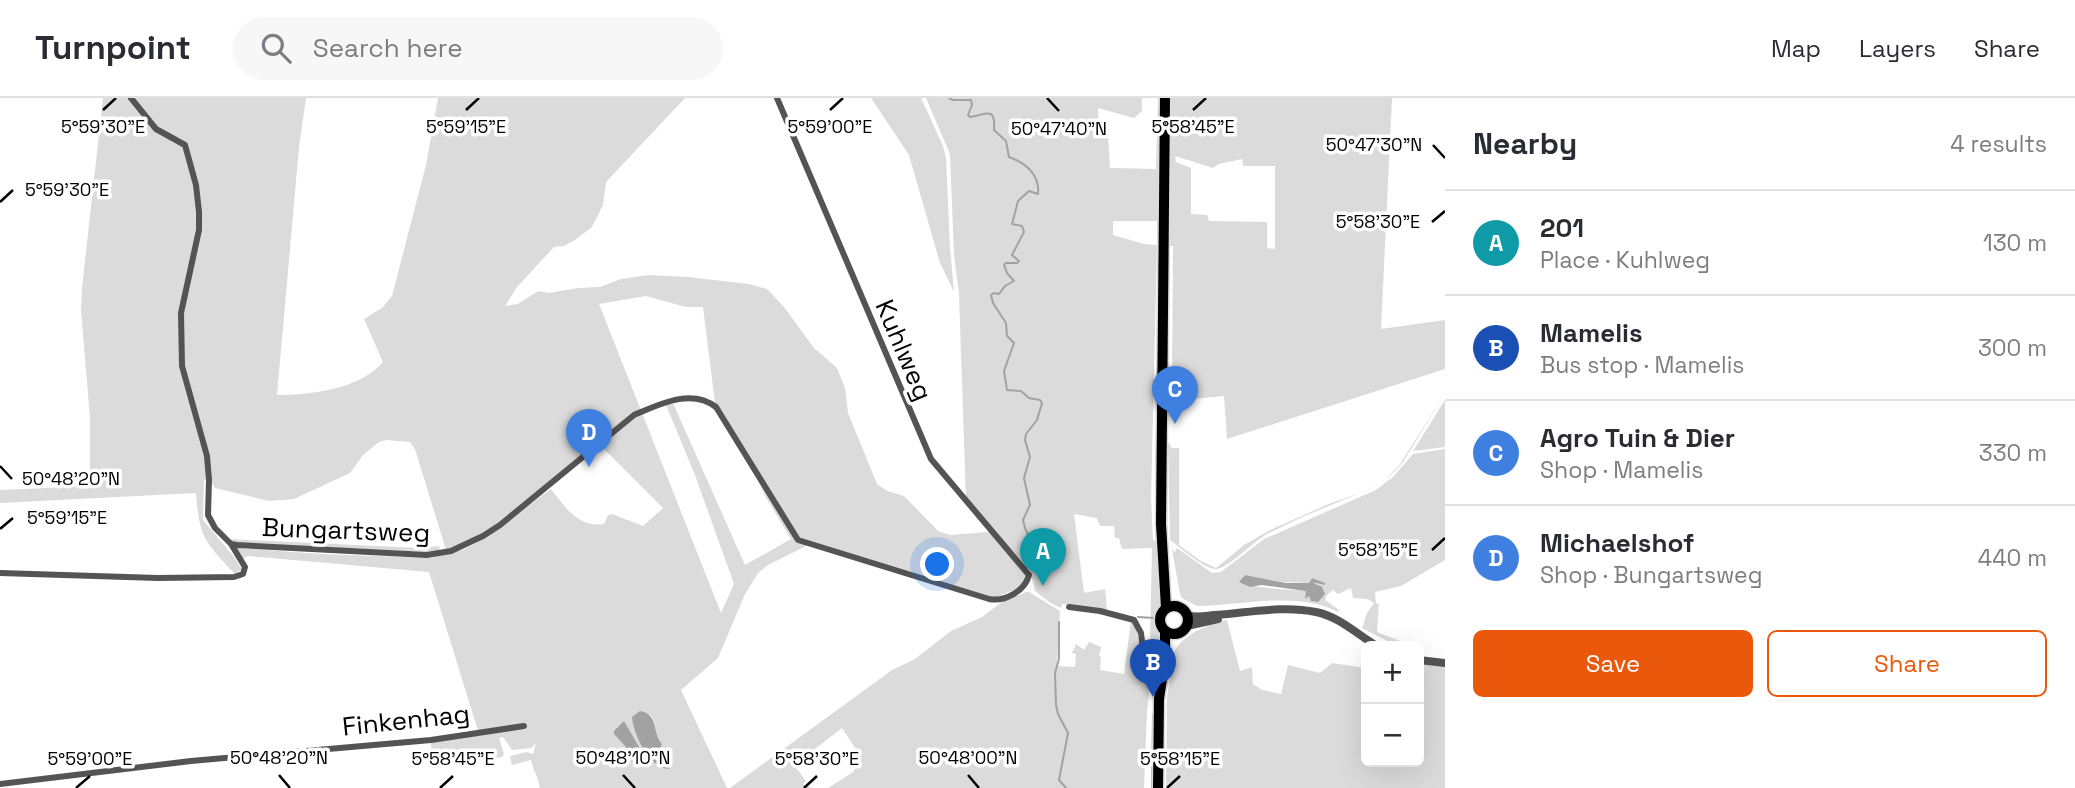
<!DOCTYPE html>
<html lang="en">
<head>
<meta charset="utf-8">
<style>
	:root { --surface:#fff; --page:#f7f7f7; --text:#2b2b33; --muted:#7c7c81; --line:#e1e1e2; --accent:#ea580c }
	body { margin:0; font-family:"Space Grotesk",sans-serif; background:var(--page); color:var(--text) }
	.controls { position:absolute; right:21px; bottom:21px; display:grid; overflow:hidden; border-radius:10px; box-shadow:0 7px 28px #0002 }
	.controls button { width:63px; height:63px; display:grid; place-items:center; padding:0; border:0; border-bottom:2px solid var(--line); background:var(--surface); color:var(--text); font:35px sans-serif }
	.you { position:absolute; left:938px; top:467px; width:24px; height:24px; margin:-18px; border:5px solid #fff; border-radius:50%; background:#1a73e8; box-shadow:0 0 0 10px #1a73e833 }
	.badge { display:grid; place-items:center; width:46px; height:46px; border-radius:50%; background:var(--accent); color:#fff; font-size:23px; font-weight:700 }
	.pin { position:absolute; translate:-50% -58px; filter:drop-shadow(0 2px 4px #0008) }
	.pin::after { content:''; position:absolute; top:37px; width:24px; height:21px; background:inherit; clip-path:polygon(0 0,100% 0,50% 100%) }
	.list { margin:0; padding:0; list-style:none }
	h2 { display:flex; justify-content:space-between; align-items:center; height:91px; margin:0; padding:0 28px; font-size:30px }
	h2 small { font-size:23px; font-weight:400; color:var(--muted) }
	.list li { display:grid; grid-template-columns:46px 1fr auto; gap:21px; align-items:center; box-sizing:border-box; height:105px; padding:0 28px; border-top:2px solid var(--line) }
	.list b { display:block; font-size:26px; white-space:nowrap }
	.list p { margin:0; font-size:23px; white-space:nowrap; color:var(--muted) }
	.list em { font-size:23px; font-style:normal; color:var(--muted) }
	.actions { display:flex; gap:14px; padding:21px 28px }
	.actions a { flex:1; padding:16px 0; border:2px solid var(--accent); border-radius:10px; text-align:center; font-size:24px; color:var(--accent) }
	.actions .main { background:var(--accent); color:#fff }
	.icon { flex:none; width:38px; height:38px; fill:none; stroke:currentColor; stroke-width:2; stroke-linecap:round; stroke-linejoin:round }
	.map { position:relative; flex:none; width:1445px; height:690px; overflow:hidden }
	header { display:flex; align-items:center; gap:42px; box-sizing:border-box; height:98px; padding:0 35px; background:var(--surface); border-bottom:2px solid var(--line) }
	header strong { font-size:33px }
	nav { display:flex; gap:38px; margin-inline-start:auto; font-size:24px }
	.search { width:490px; height:63px; background:var(--page); display:flex; align-items:center; gap:18px; box-sizing:border-box; padding:0 24px; border-radius:38px; color:var(--muted); font-size:26px }
	main { display:flex }
	aside { flex:1; background:var(--surface) }
	.map>svg:first-child { display:block }
</style>
</head>
<body>
<header>
<strong>Turnpoint</strong>
<div class="search"><svg class="icon" aria-label="search" viewBox="0 0 24 24"><circle cx="10" cy="10" r="6"/><path d="M15 15l6 6"/></svg>Search here</div>
<nav><a>Map</a><a>Layers</a><a>Share</a></nav>
</header>
<main>
<div class="map">
<svg width="1445" height="690" viewBox="0 0 1445 690">
	<rect width="100%" height="100%" fill="#fff"/>
	<!-- green -->
	<path fill="#dbdbdb" fill-rule="evenodd" d="M103,0H306L299,49L277,297C310,297 361,291 383,264L364,221L382,210L392,198L426,67L438,0H685L606,84L603,107L592,129L575,142L564,148L554,149L517,189L505,208L518,206L538,193L549,195L578,190L600,189L621,181L648,177L688,179L749,186L767,191L784,209L814,250L837,270L845,290L848,315L877,386L887,393L904,398L938,433L950,437L987,434L991,435L1027,479L1019,490L994,500L808,447L768,467L758,475L745,496L718,560L681,592L727,690H540C538,679 533,672 531,662L512,667L510,658L526,654L533,656L536,645L531,650L512,652L503,639L499,640L504,656L502,659L432,669L431,644L479,636L429,474L247,458L243,461L235,452L238,450L322,456L431,460L465,451L485,440L551,391C565,409 578,430 604,426L608,417L612,416L643,428L663,410L600,347C554,382 501,433 446,452L415,351L410,344L386,342L379,344L363,357L350,375L294,401L269,403L215,390L208,379L204,383L203,422L234,459L242,471L235,476C205,444 199,440 196,395L0,405V392L90,388V319L81,212L82,190ZM646,198L686,209H703L715,305L746,355L765,398L791,441L745,467L673,305L666,307L695,377L734,486L721,515L599,206ZM650,616C657,625 654,637 662,646L661,656L645,652L636,636Z
		M871,0H921L943,48L946,60L950,150L954,194L940,165L909,57Z
		M926,0H1142V13L1134,20L1098,10L1099,26L1108,38L1110,70L1156,71L1158,0H1392L1381,231L1445,222V271L1227,341L1224,298L1169,303L1172,279L1173,148H1157L1151,400L1153,442L1158,443L1162,510L1158,525L1164,539L1162,554L1147,552L1144,543L1150,542L1152,450L1122,451L1119,440H1115L1114,428H1100L1097,420L1074,416L1084,495L1105,491L1107,512L1062,506L1061,510L1049,504L1035,493L1030,472L966,402L959,196L954,157L950,56ZM1175,58L1213,70L1219,66L1242,61L1243,68H1275V151L1267,150V124L1209,123L1207,117L1191,116V70L1176,64ZM1113,123H1157V147L1144,146L1113,137Z
		M1445,296L1403,364C1385,387 1362,394 1336,405C1313,414 1289,425 1267,436C1254,443 1227,472 1215,471C1203,470 1180,449 1170,442L1168,346L1170,345L1171,350H1179V447L1201,463L1216,470L1244,447L1270,432L1331,405L1363,394L1383,383L1398,369Z
		M1445,302V349L1413,353L1415,350Z
		M1445,351V462L1401,488L1375,494L1376,505L1379,506L1377,534L1413,548L1395,547L1362,530L1367,515L1374,505L1367,501L1353,500L1351,490L1338,496L1333,492L1327,497L1325,502L1339,512L1338,514C1297,492 1242,508 1197,508L1182,500L1180,496L1172,451L1175,454L1177,450L1212,475L1221,474L1264,441L1376,392L1393,379L1413,356ZM1245,477L1282,484L1309,485L1312,480L1325,487L1313,483L1311,485L1318,486V504L1312,503L1305,493C1288,491 1251,491 1240,483Z
		M226,441L421,450L439,448L440,453L430,454L238,445Z
		M1026,494H1029L1060,513L1057,568L1075,569L1076,556L1072,555L1076,546L1084,552L1089,544L1101,549L1099,558L1101,559L1100,572L1124,576L1131,523C1142,535 1134,548 1148,559H1153L1147,614L1144,690H828L853,674L860,663L857,659L859,656L842,630L794,667L806,683L803,686L811,690H730L892,572L915,561L951,533L982,519L1002,504Z
		M1227,522L1240,573L1252,569L1253,586L1262,592L1281,596L1288,567L1320,575L1332,565L1366,570V664H1419V566L1445,568V690H1166L1167,599L1175,552C1186,535 1209,526 1227,522Z"/>
	<!-- water -->
	<path fill="#a2a2a2" d="M1245,477L1286,485H1309L1312,480L1325,485V487L1312,484L1322,489L1325,496L1318,504L1311,503L1309,498L1305,501L1306,494L1305,493L1262,487L1250,489L1239,484Z
		M640,613C659,616 652,635 662,646L660,653L669,665V671C650,671 633,636 632,619Z
		M624,623L642,654V663L636,664L632,662L626,649L614,636V633Z"/>
	<g fill="none" stroke-linecap="round" stroke-linejoin="round">
		<!-- stream -->
		<path stroke="#a2a2a2" stroke-width="2" d="M949,0L953,2H971L972,7L968,17L970,19C985,17 996,7 994,32L1006,43L1009,59C1026,65 1040,77 1038,96L1029,93L1018,103L1012,126L1022,128L1024,134L1012,157L1019,163L1017,165H1006L1004,167L1007,175L1014,183L1005,188L999,196L994,195L991,197L993,205L1006,225L1007,238L1014,245L1004,273L1007,292L1021,293L1029,300L1040,302L1042,305L1037,322L1026,336L1025,342L1030,359L1024,380L1030,407L1023,422L1025,430L1032,445L1031,451
			M1138,519L1154,520
			M1059,524V561L1055,575L1056,607L1058,616L1068,635L1059,682L1066,690
			M1152,690L1153,617"/>
		<!-- primary casing -->
		<g stroke="#dbdbdb" stroke-width="13">
			<path id="primary" d="M1165,0L1161,426L1166,510
				M1160 522a14 14 0 1 1 28 0a14 14 0 1 1-28 0Z
				M1158,690L1159,601L1165,560V533"/>
		</g>
		<!-- minor -->
		<path stroke="#545454" stroke-width="6" d="M131,0L156,31L185,47L196,87L199,114V132L181,215L182,268L207,358L209,382L208,417L215,430L231,446L237,447L427,457L451,453L483,438L500,427L634,317C660,306 691,290 716,309L798,442L989,501C1005,504 1025,493 1029,477L931,361L777,0
			M0,475L158,480L234,479L243,476L245,469L231,446
			M1069,509L1100,513L1134,522L1141,535L1143,552L1165,560
			M0,686L191,663L431,642L524,628"/>
		<!-- tertiary -->
		<path stroke="#545454" stroke-width="8" d="M1187,517C1196,520 1204,518 1214,517C1246,515 1283,507 1316,514C1338,518 1358,537 1377,548
			M1187,528L1218,521
			M1419,562L1445,565"/>
		<!-- primary -->
		<use href="#primary" stroke="#000" stroke-width="10"/>
	</g>
	<!-- ticks -->
	<path fill="none" stroke="#000" stroke-width="2.5" d="M1047,0L1059,13M103,12L116,0M466,12L479,0M830,12L843,0M1193,12L1206,0M1433,47L1445,60M0,104L13,92M1432,124L1445,113M0,368L12,381M0,431L13,420M1432,452L1445,440M279,677L290,690M623,677L635,690M968,677L979,690M76,690L90,678M440,690L453,678M804,690L817,678M1167,690L1180,678"/>
	<g text-anchor="middle" dominant-baseline="central" stroke-width="7" stroke-linejoin="round" paint-order="stroke">
		<!-- street labels -->
		<g font-size="26" fill="#000" stroke="#fff">
			<text transform="translate(904 252) rotate(67)">Kuhlweg</text>
			<text transform="translate(346 432) rotate(2)">Bungartsweg</text>
			<text transform="translate(406 622) rotate(-6)">Finkenhag</text>
		</g>
	</g>
	<g font-size="18" text-anchor="middle" fill="#000" stroke="#fff" stroke-width="7" stroke-linejoin="round" paint-order="stroke">
		<text x="103" y="35">5°59'30"E</text>
		<text x="466" y="35">5°59'15"E</text>
		<text x="1193" y="35">5°58'45"E</text>
		<text x="830" y="35">5°59'00"E</text>
		<text x="1059" y="37">50°47'40"N</text>
		<text x="1374" y="53">50°47'30"N</text>
		<text x="67" y="98">5°59'30"E</text>
		<text x="1378" y="130">5°58'30"E</text>
		<text x="71" y="387">50°48'20"N</text>
		<text x="67" y="426">5°59'15"E</text>
		<text x="1378" y="458">5°58'15"E</text>
		<text x="279" y="666">50°48'20"N</text>
		<text x="623" y="666">50°48'10"N</text>
		<text x="968" y="666">50°48'00"N</text>
		<text x="90" y="667">5°59'00"E</text>
		<text x="453" y="667">5°58'45"E</text>
		<text x="817" y="667">5°58'30"E</text>
		<text x="1180" y="667">5°58'15"E</text>
	</g>
</svg>
<div class="controls">
<button>+</button>
<button>−</button>
</div>
<div class="you"></div>
<div class="pin badge" style="left:1043px;top:488px;background:#0f9aa8">A</div>
<div class="pin badge" style="left:1153px;top:599px;background:#1a4fb4">B</div>
<div class="pin badge" style="left:1175px;top:326px;background:#3f7fe0">C</div>
<div class="pin badge" style="left:589px;top:369px;background:#3f7fe0">D</div>
</div>
<aside>
<h2>Nearby<small>4 results</small></h2>
<ul class="list">
<li><span class="badge" style="background:#0f9aa8">A</span><div><b>201</b><p>Place · Kuhlweg</p></div><em>130 m</em></li>
<li><span class="badge" style="background:#1a4fb4">B</span><div><b>Mamelis</b><p>Bus stop · Mamelis</p></div><em>300 m</em></li>
<li><span class="badge" style="background:#3f7fe0">C</span><div><b>Agro Tuin &amp; Dier</b><p>Shop · Mamelis</p></div><em>330 m</em></li>
<li><span class="badge" style="background:#3f7fe0">D</span><div><b>Michaelshof</b><p>Shop · Bungartsweg</p></div><em>440 m</em></li>
</ul>
<div class="actions"><a class="main">Save</a><a>Share</a></div>
</aside>
</main>
</body>
</html>
